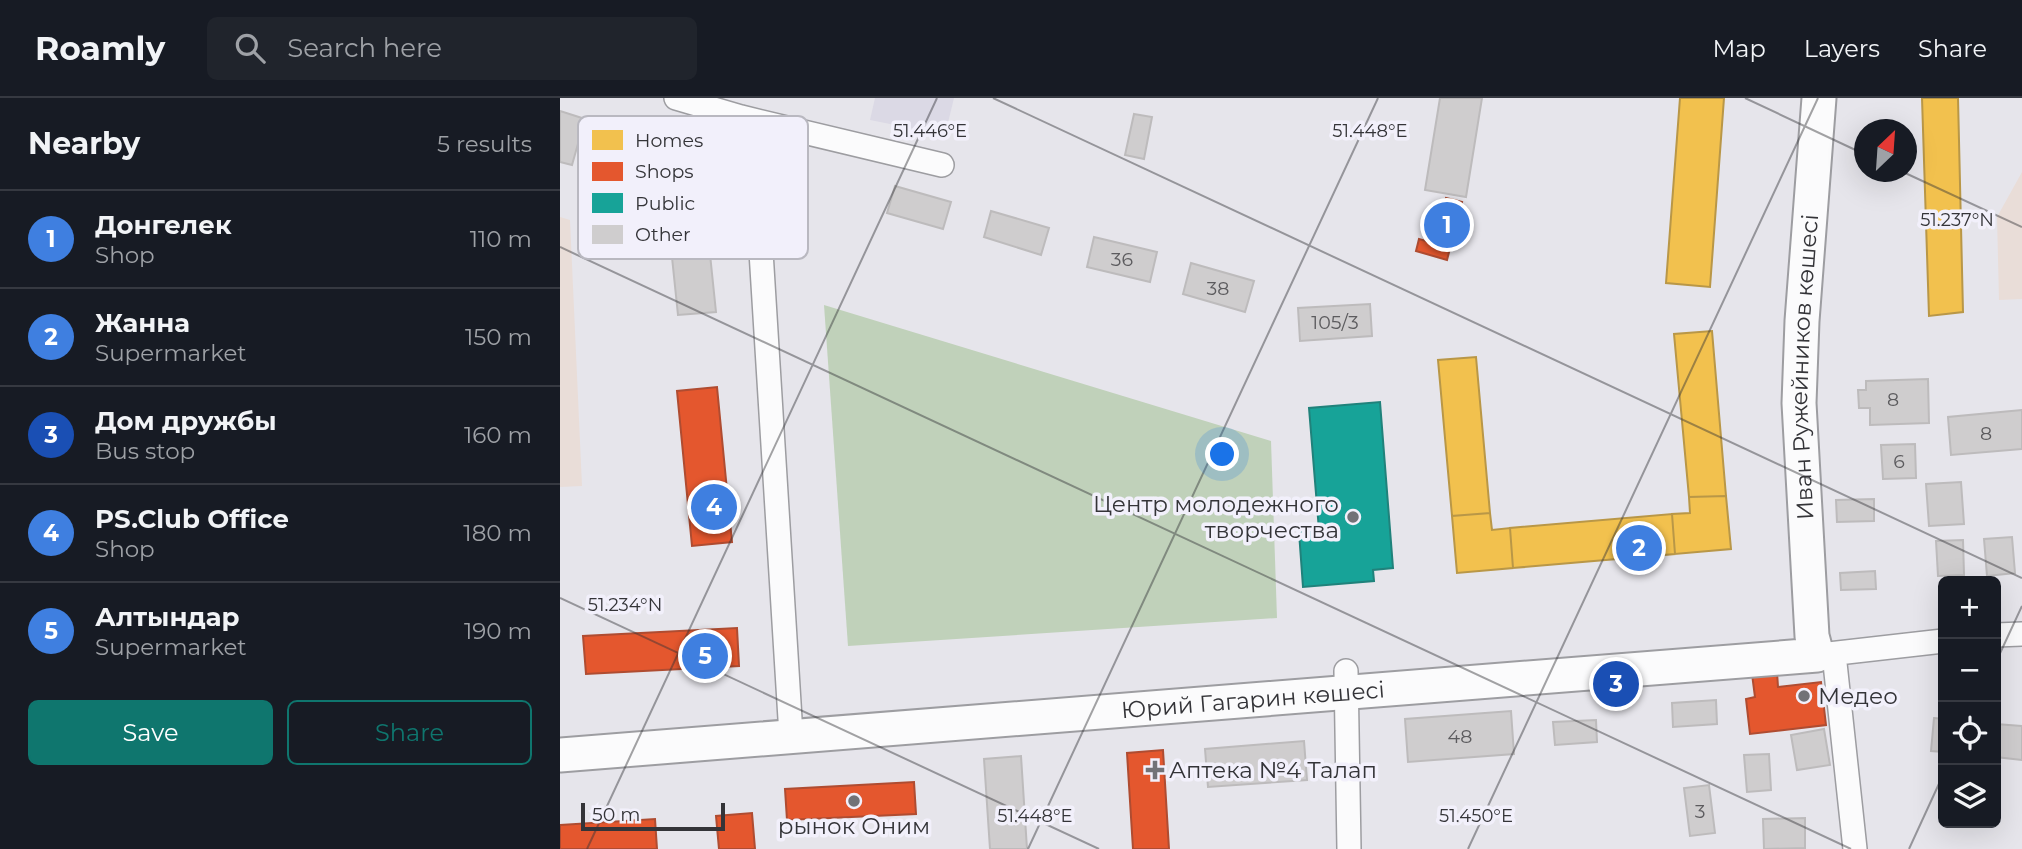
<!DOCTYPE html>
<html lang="en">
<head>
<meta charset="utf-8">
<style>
	:root { --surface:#171b24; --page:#20242c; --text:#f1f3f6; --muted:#9ea1a6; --line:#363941; --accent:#0f766e }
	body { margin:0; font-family:Montserrat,sans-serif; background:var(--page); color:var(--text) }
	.controls { position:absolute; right:21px; bottom:21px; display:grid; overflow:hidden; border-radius:10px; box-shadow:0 7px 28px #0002 }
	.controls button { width:63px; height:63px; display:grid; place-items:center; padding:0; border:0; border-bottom:2px solid var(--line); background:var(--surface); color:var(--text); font:35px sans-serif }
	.compass { position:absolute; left:1294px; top:21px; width:63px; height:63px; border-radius:50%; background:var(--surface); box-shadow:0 7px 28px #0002; rotate:25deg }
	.scale { position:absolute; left:21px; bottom:18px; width:144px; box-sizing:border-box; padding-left:7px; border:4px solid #343438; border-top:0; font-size:19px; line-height:24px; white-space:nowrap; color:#343438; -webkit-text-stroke:5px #f2f0fb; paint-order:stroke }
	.you { position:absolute; left:663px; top:357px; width:24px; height:24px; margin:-18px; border:5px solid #fff; border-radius:50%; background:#1a73e8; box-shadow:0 0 0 10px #1a73e833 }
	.badge { display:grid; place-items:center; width:46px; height:46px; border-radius:50%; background:var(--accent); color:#fff; font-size:23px; font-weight:700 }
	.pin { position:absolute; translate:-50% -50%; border:4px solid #fff; box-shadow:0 2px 7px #0006 }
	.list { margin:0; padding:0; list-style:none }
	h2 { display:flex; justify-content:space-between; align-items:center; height:91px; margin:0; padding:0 28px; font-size:30px }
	h2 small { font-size:23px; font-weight:400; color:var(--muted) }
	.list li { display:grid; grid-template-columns:46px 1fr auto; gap:21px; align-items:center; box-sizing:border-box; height:98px; padding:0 28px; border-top:2px solid var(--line) }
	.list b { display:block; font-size:26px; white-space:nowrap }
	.list p { margin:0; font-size:23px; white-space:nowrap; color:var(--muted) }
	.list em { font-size:23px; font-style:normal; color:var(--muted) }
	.actions { display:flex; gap:14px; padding:21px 28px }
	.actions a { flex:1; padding:16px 0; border:2px solid var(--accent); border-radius:10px; text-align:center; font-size:24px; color:var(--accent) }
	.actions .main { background:var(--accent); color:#fff }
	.icon { flex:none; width:38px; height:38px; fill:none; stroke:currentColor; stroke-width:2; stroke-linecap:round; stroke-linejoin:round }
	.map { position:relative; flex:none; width:1462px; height:751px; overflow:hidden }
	header { display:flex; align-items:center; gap:42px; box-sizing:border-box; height:98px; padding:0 35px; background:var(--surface); border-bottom:2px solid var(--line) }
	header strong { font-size:33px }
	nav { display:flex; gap:38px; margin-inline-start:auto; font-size:24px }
	.search { width:490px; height:63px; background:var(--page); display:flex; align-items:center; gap:18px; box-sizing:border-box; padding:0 24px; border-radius:10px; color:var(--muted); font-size:26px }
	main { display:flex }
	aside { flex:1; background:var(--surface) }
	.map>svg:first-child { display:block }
</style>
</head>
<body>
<header>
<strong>Roamly</strong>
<div class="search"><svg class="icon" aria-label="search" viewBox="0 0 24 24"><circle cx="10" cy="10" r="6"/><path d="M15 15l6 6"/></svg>Search here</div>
<nav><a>Map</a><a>Layers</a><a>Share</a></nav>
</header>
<main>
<aside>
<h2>Nearby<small>5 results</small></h2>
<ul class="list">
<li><span class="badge" style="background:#3f7fe0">1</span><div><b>Донгелек</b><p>Shop</p></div><em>110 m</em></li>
<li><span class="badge" style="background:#3f7fe0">2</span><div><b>Жанна</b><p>Supermarket</p></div><em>150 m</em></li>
<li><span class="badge" style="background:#1a4fb4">3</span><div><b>Дом дружбы</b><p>Bus stop</p></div><em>160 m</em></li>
<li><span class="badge" style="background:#3f7fe0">4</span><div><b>PS.Club Office</b><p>Shop</p></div><em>180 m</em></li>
<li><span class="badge" style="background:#3f7fe0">5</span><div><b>Алтындар</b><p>Supermarket</p></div><em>190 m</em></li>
</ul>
<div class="actions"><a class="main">Save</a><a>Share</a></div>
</aside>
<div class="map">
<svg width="1462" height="751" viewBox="0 0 1462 751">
	<rect width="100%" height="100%" fill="#e6e5eb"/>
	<!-- built -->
	<path fill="#dbd9e5" d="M315,0H394L385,37L310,22Z"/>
	<!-- education -->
	<path fill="#e9ddd8" d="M1462,74V201L1439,202L1437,119Z
		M0,119L10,122L22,388L0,389Z"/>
	<!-- green -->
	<path fill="#c0d1ba" d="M264,207L711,343L717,520L288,548Z"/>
	<!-- homes -->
	<path fill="#f2c14e" stroke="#b99747" stroke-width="2" d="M1120,0H1164L1150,189L1106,185Z
		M1362,0H1398L1403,214L1369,218Z
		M1152,233L1166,398L1129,399L1114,236Z
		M916,259L930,415L892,418L878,262Z
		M1166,398L1171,451L1115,456L1112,416L1130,415L1129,399Z
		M930,415L932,432L950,430L953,470L897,475L892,418Z
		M1112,416L1115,456L953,470L950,430Z"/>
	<!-- shops -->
	<path fill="#e4572e" stroke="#af4c31" stroke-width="2" d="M886,100L902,104L887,162L856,153L859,141L873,145Z
		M157,289L172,444L132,448L117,293Z
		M177,530L179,568L26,576L23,538Z
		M1217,574L1218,589L1261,584L1266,627L1190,636L1186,601L1195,599L1192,576Z
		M603,652L609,751H573L567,655Z
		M354,684L356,716L227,722L225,691Z
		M192,715L195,751H159L156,718Z
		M95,721L97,751H0V727Z"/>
	<!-- public -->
	<path fill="#17a398" stroke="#20827b" stroke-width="2" d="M820,304L833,470L813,472L814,483L743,489L739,434L759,432L749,310Z"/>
	<!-- building -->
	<path fill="#cfcdce" stroke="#bdbbbc" stroke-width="2" d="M880,0H922L906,99L865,92Z
		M0,13L25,21L12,67L0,64Z
		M574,16L592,19L584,61L565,57Z
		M140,60L156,214L118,217L102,63Z
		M335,88L391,104L383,131L327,115Z
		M431,113L489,130L481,157L424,139Z
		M534,139L597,154L590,184L527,169Z
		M631,165L694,183L685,214L623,196Z
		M810,206L812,238L740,243L738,210Z
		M1368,281L1369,325L1310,327V310H1299L1298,292H1306V283Z
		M1462,312V351L1391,357L1388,319Z
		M1355,346L1356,380L1323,381L1321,347Z
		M1401,384L1404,426L1369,428L1366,386Z
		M1314,401V423L1277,424L1276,402Z
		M1452,439L1455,475L1427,478L1424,441Z
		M1403,442L1404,477L1378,478L1376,443Z
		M1315,473L1316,491L1281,492L1280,475Z
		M1156,602L1157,626L1113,629L1112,605Z
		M951,613L954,656L848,664L845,621Z
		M1374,620L1383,621V654L1371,653Z
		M1036,622L1037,644L995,647L993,624Z
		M1436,626L1462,628V662L1436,659Z
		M1264,631L1270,667L1237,672L1231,637Z
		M744,643L747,682L648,689L645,651Z
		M1209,656L1211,692L1187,694L1184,657Z
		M461,658L467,751H430L424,661Z
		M1149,687L1155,735L1130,738L1124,690Z
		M1245,720V750L1204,751L1203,721Z"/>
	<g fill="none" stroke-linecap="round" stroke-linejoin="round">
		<!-- minor casing -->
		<g stroke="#9d9da1" stroke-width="26">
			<path id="minor" d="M116,0L181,19L382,67
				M181,19L196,73L231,637
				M1436,537L1462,536
				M1274,556L1295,751
				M1260,557L1383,543
				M786,573L789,751"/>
		</g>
		<!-- secondary casing -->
		<g stroke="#9d9da1" stroke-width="37">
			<g id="secondary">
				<path id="s1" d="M0,657L1257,557L1252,538L1239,305L1242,223L1259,0"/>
			</g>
		</g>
		<!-- minor -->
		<use href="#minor" stroke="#fbfbfc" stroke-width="23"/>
		<!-- secondary -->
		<use href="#secondary" stroke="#fbfbfc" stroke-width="33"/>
	</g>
	<!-- ticks -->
	<path fill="none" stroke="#343438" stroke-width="2" stroke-opacity="0.45" d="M433,0L1462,480M1185,0L1304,56M1343,74L1462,129M0,149L1291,751M0,500L539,751M1436,564L1462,508M27,751L377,0M468,751L818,0M908,751L1258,0M1349,751L1383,677"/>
	<!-- markers -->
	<g fill="#727277" stroke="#f2f0fb" stroke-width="2.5">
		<circle cx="793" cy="419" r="7"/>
		<circle cx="1244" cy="598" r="7"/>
		<path d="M591.5 661.5h7v7h7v7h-7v7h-7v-7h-7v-7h7z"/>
		<circle cx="294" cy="703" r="7"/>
	</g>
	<g text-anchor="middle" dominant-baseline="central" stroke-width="7" stroke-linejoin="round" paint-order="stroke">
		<!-- number labels -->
		<g font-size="19" fill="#5c5b5e">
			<text x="562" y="161">36</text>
			<text x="658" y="190">38</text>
			<text x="775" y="224">105/3</text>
			<text x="1333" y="301">8</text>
			<text x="1426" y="335">8</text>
			<text x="1339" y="363">6</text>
			<text x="900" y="638">48</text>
			<text x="1140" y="713">3</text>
		</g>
		<!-- street labels -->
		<g font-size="23" fill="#343438" stroke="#f2f0fb">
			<text stroke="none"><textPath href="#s1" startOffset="1550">Иван Ружейников көшесі</textPath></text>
			<text stroke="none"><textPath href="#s1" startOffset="695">Юрий Гагарин көшесі</textPath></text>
		</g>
		<!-- poi labels -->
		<g font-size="23" fill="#343438" stroke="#f2f0fb" text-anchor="start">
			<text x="779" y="406" text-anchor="end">Центр молодежного<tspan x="779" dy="26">творчества</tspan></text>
			<text x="1258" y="598">Медео</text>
			<text x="609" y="672">Аптека №4 Талап</text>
			<text x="294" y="728" text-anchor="middle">рынок Оним</text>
		</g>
	</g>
	<!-- legend -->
	<rect x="18" y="18" width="230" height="143" rx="10" fill="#f2f0fb" stroke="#b9b8c0" stroke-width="2"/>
	<rect x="32" y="32" width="31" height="20" fill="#f2c14e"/>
	<rect x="32" y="64" width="31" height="19" fill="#e4572e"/>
	<rect x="32" y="95" width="31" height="20" fill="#17a398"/>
	<rect x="32" y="127" width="31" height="19" fill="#cfcdce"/>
	<g font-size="19" fill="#343438">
		<text x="75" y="49">Homes</text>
		<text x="75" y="80">Shops</text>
		<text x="75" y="112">Public</text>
		<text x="75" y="143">Other</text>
	</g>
	<g font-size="18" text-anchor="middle" fill="#343438" stroke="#f2f0fb" stroke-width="7" stroke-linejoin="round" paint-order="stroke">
		<text x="370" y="39">51.446°E</text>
		<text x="810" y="39">51.448°E</text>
		<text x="1397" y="128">51.237°N</text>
		<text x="65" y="513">51.234°N</text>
		<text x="475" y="724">51.448°E</text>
		<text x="916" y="724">51.450°E</text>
	</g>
</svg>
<div class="controls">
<button>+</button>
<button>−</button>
<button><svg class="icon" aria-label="locate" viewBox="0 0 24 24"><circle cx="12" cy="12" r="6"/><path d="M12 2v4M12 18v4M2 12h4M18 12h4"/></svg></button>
<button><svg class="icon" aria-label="layers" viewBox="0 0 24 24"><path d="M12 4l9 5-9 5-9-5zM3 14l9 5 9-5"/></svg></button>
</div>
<svg class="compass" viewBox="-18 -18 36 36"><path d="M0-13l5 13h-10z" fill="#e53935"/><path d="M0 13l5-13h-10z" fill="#9ea1a6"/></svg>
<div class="scale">50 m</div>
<div class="you"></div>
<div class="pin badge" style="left:887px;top:127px;background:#3f7fe0">1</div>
<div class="pin badge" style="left:1079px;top:450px;background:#3f7fe0">2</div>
<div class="pin badge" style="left:1056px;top:586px;background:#1a4fb4">3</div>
<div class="pin badge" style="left:154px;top:409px;background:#3f7fe0">4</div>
<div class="pin badge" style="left:145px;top:558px;background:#3f7fe0">5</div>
</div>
</main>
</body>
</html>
